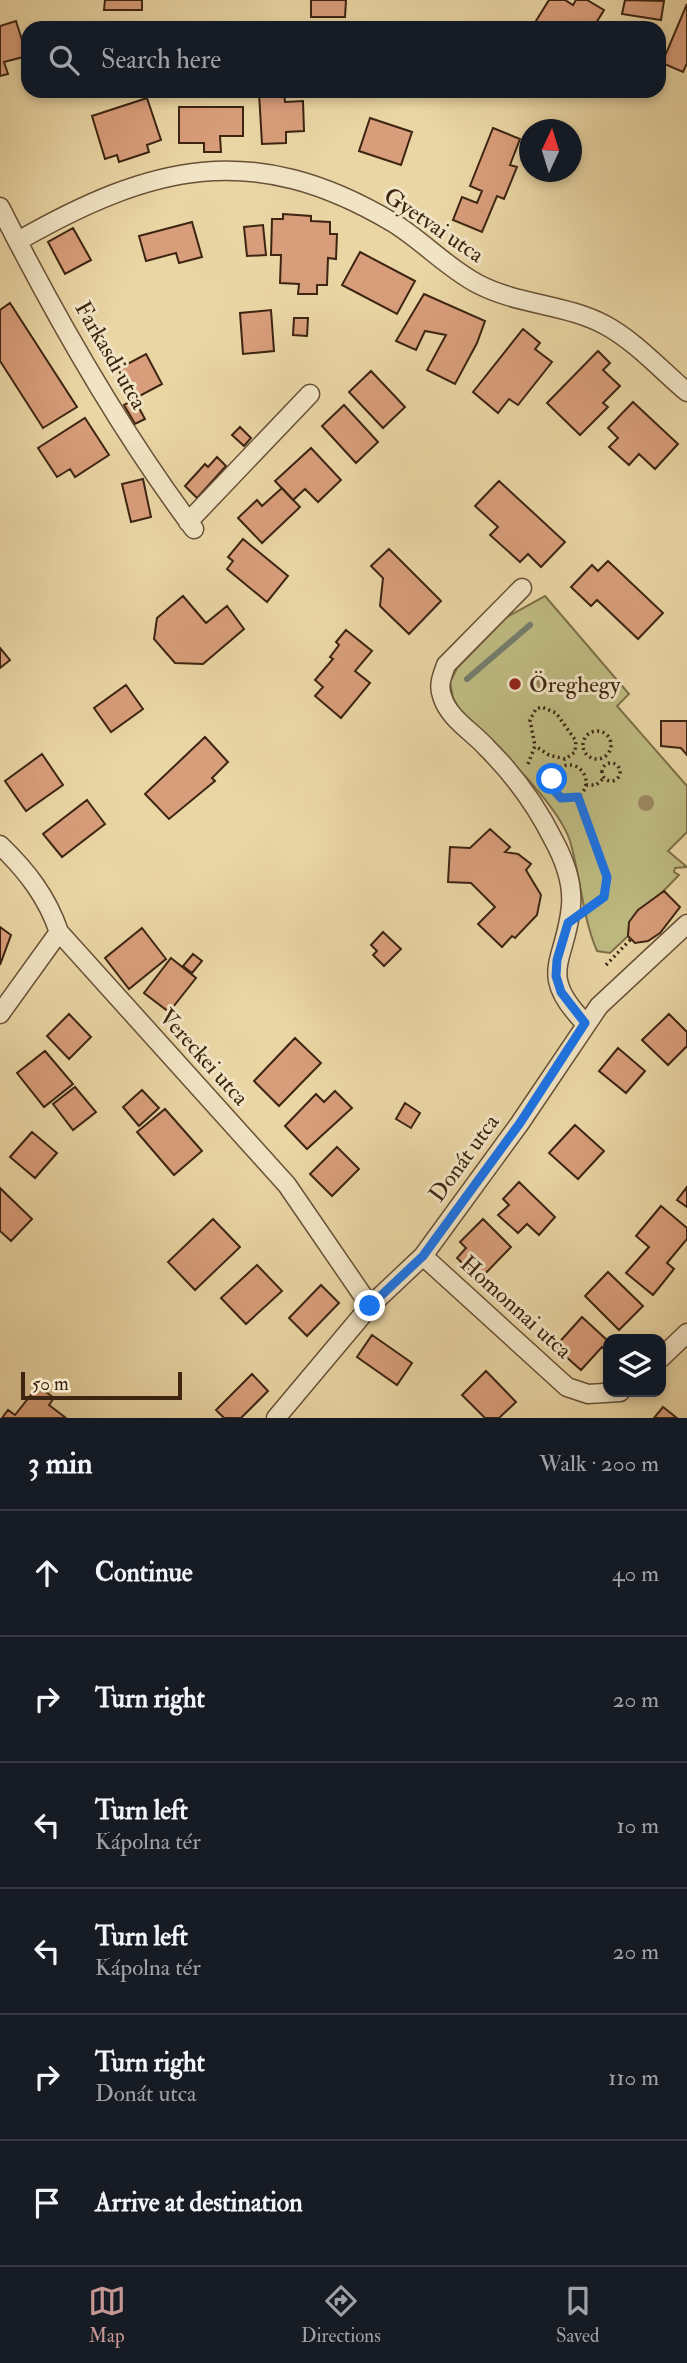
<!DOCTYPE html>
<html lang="en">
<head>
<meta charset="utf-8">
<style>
	:root { --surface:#171b24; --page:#20242c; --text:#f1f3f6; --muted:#9ea1a6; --line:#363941; --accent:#c59692 }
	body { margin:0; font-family:"IM FELL Double Pica",serif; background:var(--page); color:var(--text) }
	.controls { position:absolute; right:21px; bottom:21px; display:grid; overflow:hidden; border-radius:14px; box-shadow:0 4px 10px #0003 }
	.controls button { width:63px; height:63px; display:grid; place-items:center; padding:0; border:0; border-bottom:2px solid var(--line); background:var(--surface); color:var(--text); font:35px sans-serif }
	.compass { position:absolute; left:519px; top:119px; width:63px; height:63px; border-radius:50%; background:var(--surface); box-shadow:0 4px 10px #0003; rotate:4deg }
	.scale { position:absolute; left:21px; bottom:18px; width:161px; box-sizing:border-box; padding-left:7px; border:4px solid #3d2511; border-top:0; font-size:19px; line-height:24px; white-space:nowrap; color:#3d2511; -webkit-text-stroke:5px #f1e4c4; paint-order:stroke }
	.stop { position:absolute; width:21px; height:21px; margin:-16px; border:5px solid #1a73e8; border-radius:50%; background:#fff }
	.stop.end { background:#1a73e8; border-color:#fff; box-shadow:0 2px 7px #0008 }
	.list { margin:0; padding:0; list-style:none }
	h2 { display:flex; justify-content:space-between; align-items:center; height:91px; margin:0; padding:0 28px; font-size:30px }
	h2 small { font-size:23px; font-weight:400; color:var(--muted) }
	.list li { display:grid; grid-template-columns:46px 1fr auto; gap:21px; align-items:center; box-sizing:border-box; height:126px; padding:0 28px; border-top:2px solid var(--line) }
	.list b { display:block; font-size:26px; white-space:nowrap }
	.list p { margin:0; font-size:23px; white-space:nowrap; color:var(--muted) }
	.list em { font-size:23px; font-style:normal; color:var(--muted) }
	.icon { flex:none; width:38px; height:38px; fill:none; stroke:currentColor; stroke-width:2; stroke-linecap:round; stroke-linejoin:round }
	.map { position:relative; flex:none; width:687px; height:1418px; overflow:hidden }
	.search { position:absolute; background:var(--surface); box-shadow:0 4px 10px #0003; left:21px; right:21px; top:21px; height:77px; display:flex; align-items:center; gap:18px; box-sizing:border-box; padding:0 24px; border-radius:21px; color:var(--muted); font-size:26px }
	.sheet { height:847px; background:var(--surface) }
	nav { display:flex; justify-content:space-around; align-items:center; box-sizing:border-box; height:98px; border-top:2px solid var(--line); background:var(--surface); font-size:19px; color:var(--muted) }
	nav a { display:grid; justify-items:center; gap:4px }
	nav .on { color:var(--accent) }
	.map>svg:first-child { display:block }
</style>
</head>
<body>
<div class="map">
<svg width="687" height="1418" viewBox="0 0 687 1418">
	<rect width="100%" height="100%" fill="#ead5a4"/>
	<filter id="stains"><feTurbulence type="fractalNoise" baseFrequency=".00286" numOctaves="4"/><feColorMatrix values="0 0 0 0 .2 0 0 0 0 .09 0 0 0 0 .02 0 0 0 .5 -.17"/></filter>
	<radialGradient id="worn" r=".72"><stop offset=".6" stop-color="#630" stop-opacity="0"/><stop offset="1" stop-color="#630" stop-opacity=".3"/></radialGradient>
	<!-- green -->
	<path fill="#bebb81" stroke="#7e7049" stroke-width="2" d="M545,596L629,694L617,706L687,786V832L668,851L687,867L675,868L674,872L679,875C671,883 663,892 655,899C641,911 629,914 628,936L610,953L597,951C582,916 581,878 570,841C557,801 490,741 459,709L453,698L450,682L457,668L507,617Z"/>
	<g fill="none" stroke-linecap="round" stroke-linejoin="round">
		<!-- stream -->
		<path stroke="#747d6d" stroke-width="6" d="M467,679L530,625"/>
	</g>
	<!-- building -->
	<path fill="#d89d7a" stroke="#3d2511" stroke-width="2" d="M105,0H142V10H104Z
		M311,0H346L345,17H311Z
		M549,0H565L573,5L576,0H587L604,10L593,28H542L534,24Z
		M625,0L664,1L661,20L622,14Z
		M687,4V63L683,72L662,63Z
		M16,21L27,56L4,62L8,74L0,76V26Z
		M284,92L285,102L303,101L304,131L286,132V143L262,144L259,93Z
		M147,98L161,140L147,145L149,152L119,162L117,155L105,159L92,116Z
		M179,107H243V136H220L221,152H204V143H179Z
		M370,118L412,132L401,165L359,151Z
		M493,128L520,139L510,165L517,167L504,199L497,196L482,232L453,220L462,197L477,203L482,191L470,186Z
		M283,214L311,216V221L330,222V234H337L336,259L328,258L327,285H317V294H298L299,284L280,283L281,255H271L272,219H283Z
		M192,222L202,257L179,263L176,253L146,261L139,236Z
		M263,225L266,255L247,256L244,227Z
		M73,228L91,260L65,274L48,242Z
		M360,252L415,281L397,314L342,285Z
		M424,294L485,321L477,343L455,384L427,370L446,335L425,331L416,350L396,341Z
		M10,303L77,407L43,428L0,361V310Z
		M271,310L274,351L243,354L240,313Z
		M294,318H308L307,336L293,335Z
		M523,329L540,343L535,349L552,362L518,405L509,399L498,413L473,392Z
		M598,351L610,363L603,370L620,386L603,403L608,407L580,435L547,403Z
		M146,354L162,384L134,399L118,369Z
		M371,371L405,407L383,428L349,392Z
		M134,399L145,419L135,424L124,405Z
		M633,402L678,444L655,469L639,454L629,465L609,447L618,438L608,428Z
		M344,405L378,442L356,463L322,426Z
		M85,418L109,455L75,477L70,469L57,477L38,448Z
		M240,427L251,438L244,446L232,435Z
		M311,448L341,480L318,502L305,489L293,500L275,481Z
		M217,457L226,466L197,498L185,486L205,464L208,467Z
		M143,479L151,517L131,522L122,484Z
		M499,481L565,542L541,567L528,554L520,562L490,535L498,527L475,506Z
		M282,488L300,507L262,543L238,518L257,500L262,506Z
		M243,539L288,576L267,602L227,569L233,561L228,557Z
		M389,549L441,601L409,634L380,606L383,578L371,566Z
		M608,561L663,613L638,639L597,600L591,606L571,587L592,565L598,571Z
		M183,596L206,623L227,606L244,629L203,664L175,663L154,639L157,618Z
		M346,630L372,651L355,671L370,683L341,718L315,696L323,687L315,680L333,659L330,657L339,645L336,642Z
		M0,648L10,660L0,668Z
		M126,685L143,709L111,732L94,708Z
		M661,721H687V755L681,748L661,746Z
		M205,737L228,762L212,778L215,781L169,819L145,794Z
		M42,754L63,785L26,811L5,781Z
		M87,800L105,824L62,857L43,834Z
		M490,829L510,847L505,852L518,854L531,864L526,870L541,895L537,915L515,938L512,936L502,947L478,924L495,907L471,883L448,882L450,847L470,848Z
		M664,891L680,907L660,933L648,941L635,943L628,936L629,922L638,910Z
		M0,927L11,935L0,965Z
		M142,928L166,959L129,989L105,958Z
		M383,932L401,949L384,966L373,955L377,951L371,945Z
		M193,954L202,961L192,973L183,966Z
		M171,958L196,978L169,1012L144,993Z
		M69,1014L91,1037L69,1059L47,1036Z
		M669,1014L687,1032V1046L668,1065L642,1040Z
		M295,1038L321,1063L279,1106L254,1081Z
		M618,1048L645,1071L626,1093L599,1071Z
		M45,1051L73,1084L44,1107L17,1073Z
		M75,1087L96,1112L73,1130L53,1104Z
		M142,1090L159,1108L139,1126L123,1107Z
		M335,1091L352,1108L307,1149L285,1126L316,1094L324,1102Z
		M405,1103L420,1113L411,1128L396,1119Z
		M165,1109L202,1151L174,1175L137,1132Z
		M575,1125L604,1151L578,1179L549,1153Z
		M32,1132L57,1153L35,1178L10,1157Z
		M337,1147L359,1169L332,1196L310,1174Z
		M519,1182L555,1217L539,1235L527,1224L518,1233L498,1215L509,1205L503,1199Z
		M687,1187V1207L677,1200Z
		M0,1188L32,1219L11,1241L0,1231Z
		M661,1206L687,1228V1239L667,1263L674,1269L653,1295L626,1273L649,1247L636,1236Z
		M213,1219L240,1247L195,1290L168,1262Z
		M483,1219L511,1247L479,1280L457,1258L466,1248L460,1242Z
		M257,1265L282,1291L246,1324L221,1298Z
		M608,1272L643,1306L619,1330L585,1296Z
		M321,1285L339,1303L307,1336L289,1318Z
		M582,1317L608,1341V1353L602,1347L581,1370L555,1347Z
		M372,1335L412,1363L397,1385L357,1357Z
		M486,1371L516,1402L499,1418H485L462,1395Z
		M252,1374L268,1391L241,1418H224L216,1410Z
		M38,1386L54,1398L49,1405L66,1418H2L8,1410L15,1415Z
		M663,1407L677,1418H654Z"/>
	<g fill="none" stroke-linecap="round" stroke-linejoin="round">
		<!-- minor casing -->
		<g stroke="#685136" stroke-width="21">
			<path id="minor" d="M0,207C56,318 119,429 194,529
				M18,241C151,165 252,139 392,222C422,240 447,268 478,284C518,305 566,304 605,325C635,341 661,370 687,392
				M188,522L310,394
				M522,588L446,665C442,676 438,685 442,696C448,718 473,732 487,748C513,774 537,807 553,839C564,859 573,883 571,906C566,962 536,973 585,1023
				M0,845C27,871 47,897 59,932L287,1185L370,1306
				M0,1014L59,932
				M423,1256L567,1387L588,1394L620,1392
				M661,1358L687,1333
				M276,1418L370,1306L423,1256L520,1123L599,1006L687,924"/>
		</g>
		<!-- path -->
		<path stroke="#3d2511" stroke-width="3.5" stroke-dasharray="2 3.5" stroke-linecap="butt" d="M583 745a14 14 0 1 1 28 0a14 14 0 1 1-28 0Z
			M602 772a9 9 0 1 1 18 0a9 9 0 1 1-18 0Z
			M528,764L535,746L530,720L536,709L542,707L556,713L576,741L575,752L565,759L549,755L535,746
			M552 782a17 17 0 1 1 34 0a17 17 0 1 1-34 0Z
			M586,785H596L604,778
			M578,797L607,877L604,897L590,909
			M606,965L631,939"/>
		<!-- minor -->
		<use href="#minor" stroke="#f1e4c4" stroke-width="18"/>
	</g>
	<!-- trees -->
	<g fill="#9c8963">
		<circle cx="541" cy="686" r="8"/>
		<circle cx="646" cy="803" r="8"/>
	</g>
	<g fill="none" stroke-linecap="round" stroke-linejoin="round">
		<!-- route -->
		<path stroke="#1a73e8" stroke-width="9" d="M370,1306L423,1256L520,1123L585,1023L561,992L556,976L557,960L568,923L604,897L607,877L578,797L561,798L553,789L552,779"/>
	</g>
	<!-- markers -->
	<circle fill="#8f2418" stroke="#f1e4c4" stroke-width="2.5" cx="515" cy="684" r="7"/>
	<g text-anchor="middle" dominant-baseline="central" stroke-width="6" stroke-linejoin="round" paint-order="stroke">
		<!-- street labels -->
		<g font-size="23" fill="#3d2511" stroke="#f1e4c4">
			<text transform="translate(434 225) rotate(34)">Gyetvai utca</text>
			<text transform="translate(111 355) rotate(60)">Farkasdi utca</text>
			<text transform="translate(204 1057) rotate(48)">Vereckei utca</text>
			<text transform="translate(464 1158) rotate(-54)">Donát utca</text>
			<text transform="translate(516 1307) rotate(42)">Homonnai utca</text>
		</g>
		<!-- poi labels -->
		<g font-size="23" fill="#3d2511" stroke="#f1e4c4" text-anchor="start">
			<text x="529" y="684">Öreghegy</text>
		</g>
	</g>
	<rect width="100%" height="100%" filter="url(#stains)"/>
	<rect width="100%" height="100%" fill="url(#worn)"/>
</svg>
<div class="controls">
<button><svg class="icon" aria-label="layers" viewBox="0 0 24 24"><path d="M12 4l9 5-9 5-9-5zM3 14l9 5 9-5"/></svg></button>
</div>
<svg class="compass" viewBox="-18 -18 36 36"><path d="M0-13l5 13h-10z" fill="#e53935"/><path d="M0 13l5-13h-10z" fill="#9ea1a6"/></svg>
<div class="scale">50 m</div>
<div class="stop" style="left:552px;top:779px"></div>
<div class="stop end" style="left:370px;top:1306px"></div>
<div class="search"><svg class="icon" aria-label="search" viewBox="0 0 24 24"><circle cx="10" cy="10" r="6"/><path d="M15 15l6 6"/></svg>Search here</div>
</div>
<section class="sheet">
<h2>3 min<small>Walk · 200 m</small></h2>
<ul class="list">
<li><svg class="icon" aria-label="ahead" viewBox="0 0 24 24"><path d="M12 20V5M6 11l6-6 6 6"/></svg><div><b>Continue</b></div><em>40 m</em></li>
<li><svg class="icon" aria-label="right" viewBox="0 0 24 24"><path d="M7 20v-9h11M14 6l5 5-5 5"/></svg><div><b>Turn right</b></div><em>20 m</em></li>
<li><svg class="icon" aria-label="left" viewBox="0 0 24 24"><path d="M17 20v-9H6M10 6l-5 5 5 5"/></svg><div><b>Turn left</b><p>Kápolna tér</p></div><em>10 m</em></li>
<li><svg class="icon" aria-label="left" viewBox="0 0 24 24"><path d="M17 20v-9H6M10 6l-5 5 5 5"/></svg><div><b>Turn left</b><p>Kápolna tér</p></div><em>20 m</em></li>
<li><svg class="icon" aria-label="right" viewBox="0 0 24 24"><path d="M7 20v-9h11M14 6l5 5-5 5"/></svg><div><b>Turn right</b><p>Donát utca</p></div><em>110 m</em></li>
<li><svg class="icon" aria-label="arrive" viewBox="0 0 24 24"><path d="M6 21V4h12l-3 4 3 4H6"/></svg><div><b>Arrive at destination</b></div></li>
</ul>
</section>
<nav>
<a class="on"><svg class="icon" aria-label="map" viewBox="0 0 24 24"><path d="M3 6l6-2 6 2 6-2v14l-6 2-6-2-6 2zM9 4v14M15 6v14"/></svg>Map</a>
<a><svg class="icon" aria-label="directions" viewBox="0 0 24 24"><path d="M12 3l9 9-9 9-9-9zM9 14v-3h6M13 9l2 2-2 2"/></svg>Directions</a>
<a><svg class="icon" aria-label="saved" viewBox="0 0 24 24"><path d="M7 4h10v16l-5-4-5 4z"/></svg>Saved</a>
</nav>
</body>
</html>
